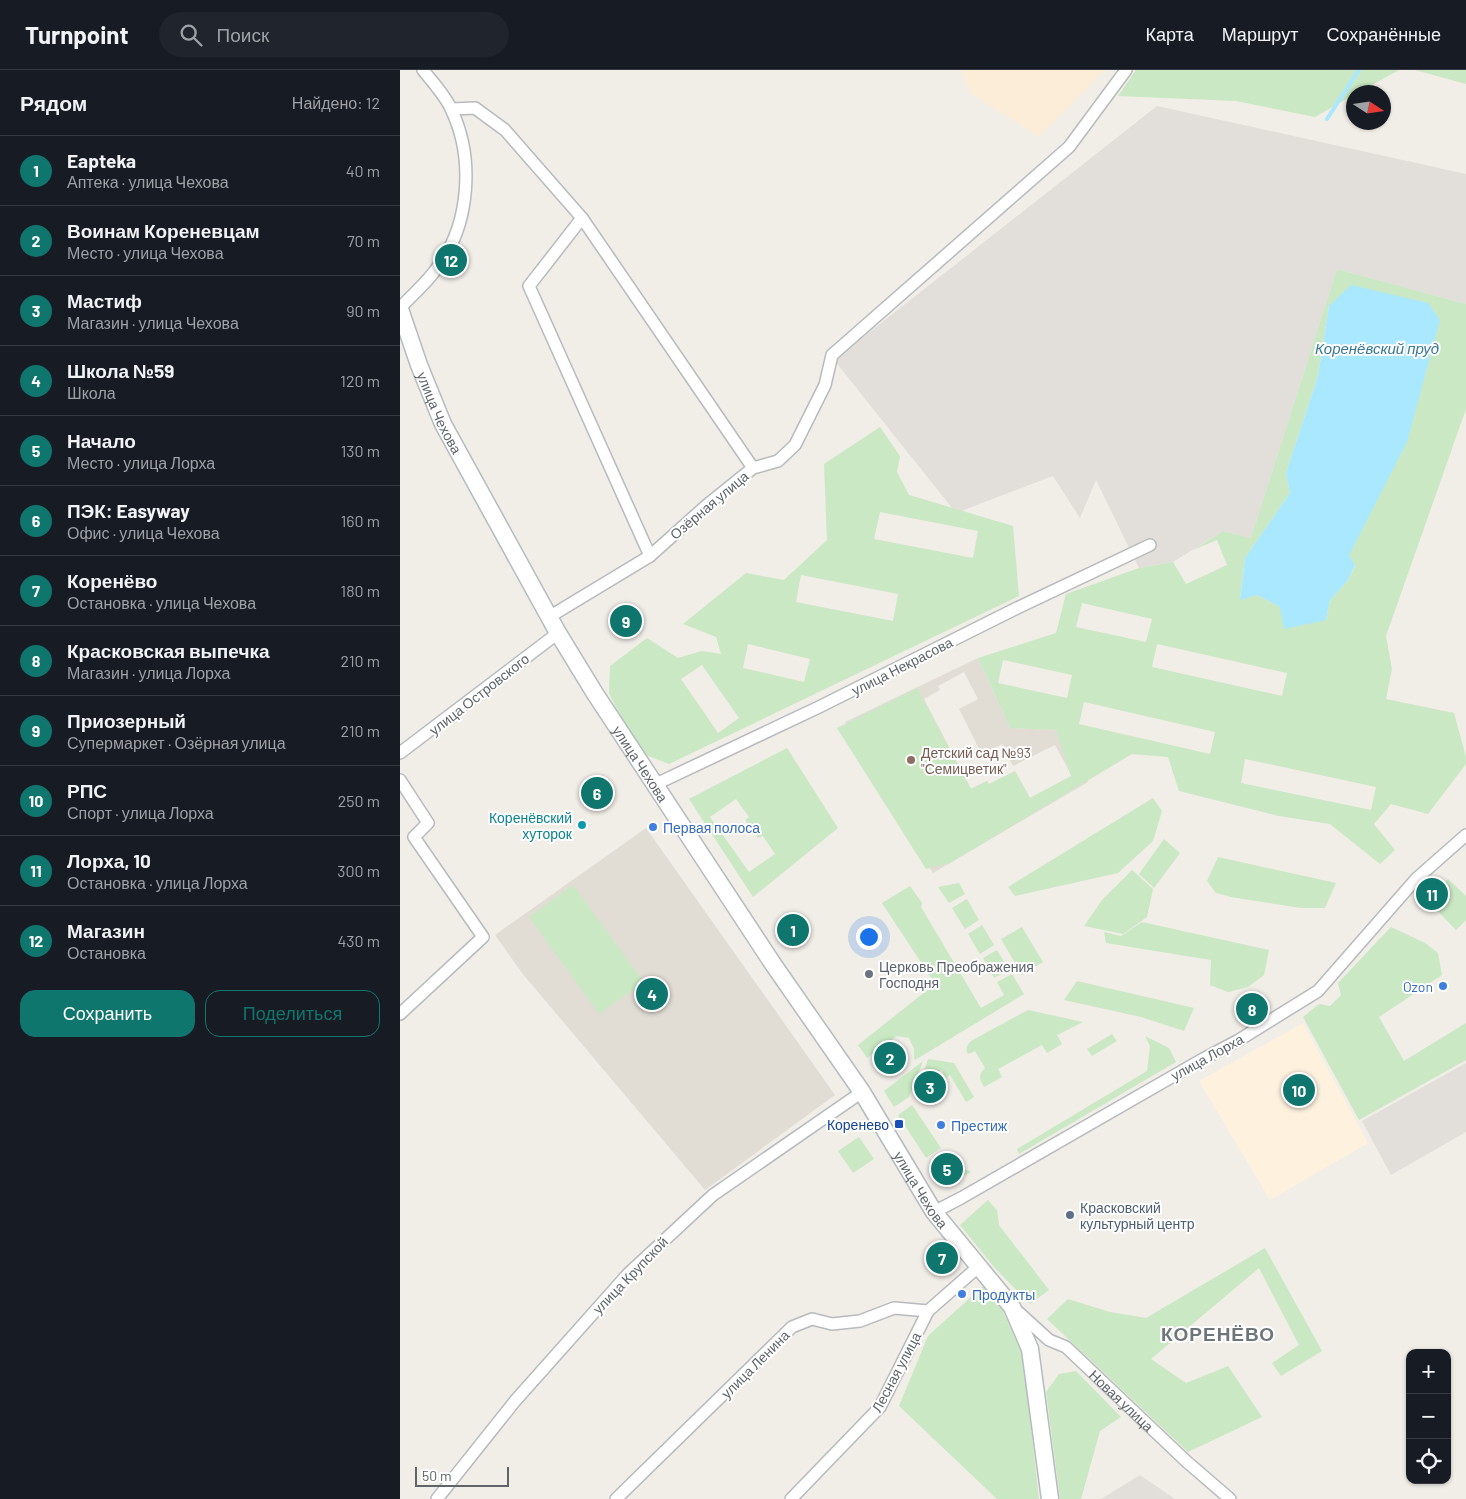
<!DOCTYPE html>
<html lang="ru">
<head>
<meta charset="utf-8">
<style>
	:root { --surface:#171b24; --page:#20242c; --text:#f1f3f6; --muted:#9ea1a6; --line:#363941; --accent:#0f766e }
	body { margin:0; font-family:Barlow,sans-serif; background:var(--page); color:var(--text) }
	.controls { position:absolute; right:15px; bottom:15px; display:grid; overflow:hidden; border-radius:10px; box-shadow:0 1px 4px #0004 }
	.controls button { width:45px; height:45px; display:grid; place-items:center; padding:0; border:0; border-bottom:1px solid var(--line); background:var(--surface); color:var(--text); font:25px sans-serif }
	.compass { position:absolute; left:946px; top:15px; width:45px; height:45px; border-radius:50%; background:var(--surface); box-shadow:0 1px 4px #0004; rotate:102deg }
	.scale { position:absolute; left:15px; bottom:12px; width:94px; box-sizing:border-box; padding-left:5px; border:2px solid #5e6468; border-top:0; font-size:14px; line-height:18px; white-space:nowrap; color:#5e6468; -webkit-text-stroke:4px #fff; paint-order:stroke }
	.you { position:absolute; left:468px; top:866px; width:18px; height:18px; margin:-12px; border:4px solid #fff; border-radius:50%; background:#1a73e8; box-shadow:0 0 0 8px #1a73e833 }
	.badge { display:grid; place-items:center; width:32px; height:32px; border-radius:50%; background:var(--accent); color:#fff; font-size:16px; font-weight:700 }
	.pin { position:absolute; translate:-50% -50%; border:2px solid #fff; box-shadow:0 1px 5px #0006 }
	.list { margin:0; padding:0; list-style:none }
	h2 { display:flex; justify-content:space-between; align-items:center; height:65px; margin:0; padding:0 20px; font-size:21px }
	h2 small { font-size:16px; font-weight:400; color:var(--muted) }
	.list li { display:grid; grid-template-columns:32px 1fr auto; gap:15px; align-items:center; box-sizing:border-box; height:70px; padding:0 20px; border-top:1px solid var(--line) }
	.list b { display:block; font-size:19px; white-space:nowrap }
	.list p { margin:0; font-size:16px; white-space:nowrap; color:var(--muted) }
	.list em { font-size:16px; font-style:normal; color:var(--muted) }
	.actions { display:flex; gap:10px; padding:15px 20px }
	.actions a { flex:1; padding:11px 0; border:1px solid var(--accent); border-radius:15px; text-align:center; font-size:18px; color:var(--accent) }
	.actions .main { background:var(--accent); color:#fff }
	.icon { flex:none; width:28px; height:28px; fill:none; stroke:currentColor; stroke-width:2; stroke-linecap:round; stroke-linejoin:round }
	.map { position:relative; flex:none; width:1066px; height:1429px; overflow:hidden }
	header { display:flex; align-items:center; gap:30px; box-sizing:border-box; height:70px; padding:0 25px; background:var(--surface); border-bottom:1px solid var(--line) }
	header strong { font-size:24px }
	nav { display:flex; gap:28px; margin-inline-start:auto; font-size:18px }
	.search { width:350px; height:45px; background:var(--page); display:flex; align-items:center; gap:12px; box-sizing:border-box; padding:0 18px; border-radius:28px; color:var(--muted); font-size:19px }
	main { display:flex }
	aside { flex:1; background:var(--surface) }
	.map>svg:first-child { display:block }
</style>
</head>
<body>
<header>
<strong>Turnpoint</strong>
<div class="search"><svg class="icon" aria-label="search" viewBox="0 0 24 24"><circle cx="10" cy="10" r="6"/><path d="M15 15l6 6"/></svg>Поиск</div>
<nav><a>Карта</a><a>Маршрут</a><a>Сохранённые</a></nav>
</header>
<main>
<aside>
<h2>Рядом<small>Найдено: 12</small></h2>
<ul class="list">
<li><span class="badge">1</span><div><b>Eapteka</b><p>Аптека · улица Чехова</p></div><em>40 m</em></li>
<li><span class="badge">2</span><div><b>Воинам Кореневцам</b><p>Место · улица Чехова</p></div><em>70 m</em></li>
<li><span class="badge">3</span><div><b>Мастиф</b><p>Магазин · улица Чехова</p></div><em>90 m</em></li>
<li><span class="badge">4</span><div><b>Школа №59</b><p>Школа</p></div><em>120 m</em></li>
<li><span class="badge">5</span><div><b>Начало</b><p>Место · улица Лорха</p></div><em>130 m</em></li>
<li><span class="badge">6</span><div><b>ПЭК: Easyway</b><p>Офис · улица Чехова</p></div><em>160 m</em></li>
<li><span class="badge">7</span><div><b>Коренёво</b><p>Остановка · улица Чехова</p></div><em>180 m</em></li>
<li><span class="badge">8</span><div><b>Красковская выпечка</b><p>Магазин · улица Лорха</p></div><em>210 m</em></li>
<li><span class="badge">9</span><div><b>Приозерный</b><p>Супермаркет · Озёрная улица</p></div><em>210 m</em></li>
<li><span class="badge">10</span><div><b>РПС</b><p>Спорт · улица Лорха</p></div><em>250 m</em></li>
<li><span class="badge">11</span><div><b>Лорха, 10</b><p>Остановка · улица Лорха</p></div><em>300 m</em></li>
<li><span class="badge">12</span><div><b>Магазин</b><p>Остановка</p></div><em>430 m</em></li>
</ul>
<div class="actions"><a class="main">Сохранить</a><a>Поделиться</a></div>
</aside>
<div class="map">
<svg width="1066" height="1429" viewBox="0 0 1066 1429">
	<rect width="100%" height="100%" fill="#f1ede7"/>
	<!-- commercial -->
	<path fill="#fef2df" d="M903,953L968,1073L870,1130L799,1011Z"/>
	<!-- industrial -->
	<path fill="#e2dfdb" d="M757,36L1066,104V234L937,199L851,468L823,461L773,492L739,498L696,410L680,448L653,406L556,443L434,290Z
		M1066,993V1062L991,1105L962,1051Z
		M740,1405L775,1429H701Z"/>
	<!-- education -->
	<path fill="#e1ddd5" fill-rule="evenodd" d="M578,588L610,658L656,660L688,712L533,803L514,773L445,652ZM564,602L578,629L559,639L582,685L602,674L613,696L655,675L672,706L630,728L615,701L589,714L587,711L571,719L524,629L540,620L538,616Z
		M246,758L435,1025L305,1120L122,903L95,865Z"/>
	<!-- green -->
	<path fill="#cae8c4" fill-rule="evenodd" d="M736,0H999L959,22H954L953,25L915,47L836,31L718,26Z
		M1015,0H1066V14Z
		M937,199L1066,234V339L986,566L992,599L986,629L1054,643L1066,687V694L1028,744L991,734L974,754L995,780L980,794L930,754L879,746L779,721L768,687L732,684L550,793L526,799L437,658L517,618L571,719L587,711L589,714L615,701L630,728L671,706L656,660L610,658L578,588L656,563L666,524L739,498L773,492L786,514L827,495L817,470L793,480L823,461L851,468ZM929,235L949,485L955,496L948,510L930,530L926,550L880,537L857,525L840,529L845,488L890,423L886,403L918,306ZM682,533L752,549L746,572L676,557ZM757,574L887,603L882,626L752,597ZM603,590L672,605L667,628L598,613ZM684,632L815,662L810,684L679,654ZM845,689L976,717L971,740L841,713Z
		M480,357L500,386L497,402L509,425L613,456L619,526L269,694L238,682L209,623L210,596L247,568L278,588L302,581L321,584L316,567L283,554L346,503L384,510L427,470L424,394ZM480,442L578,461L573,488L474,469ZM401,505L498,524L493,551L396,532ZM348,574L410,589L404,612L343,598ZM302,595L339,648L318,663L281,609Z
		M387,678L438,758L353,827L289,729ZM336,729L349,747L345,750L358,768L363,766L375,784L349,802L310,747Z
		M753,728L762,741L753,771L718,803L615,826L608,817Z
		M764,769L780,783L754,818L739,804Z
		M818,787L936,813L925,838H901L831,827L816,823L807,811Z
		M732,800L753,819L747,847L723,864L684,856L702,830Z
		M1048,809L1066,826V850L1056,860L1027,830Z
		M559,813L565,824L549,833L538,817Z
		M173,815L244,912L199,944L129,847Z
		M510,816L522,833L521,837L581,938L604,925L597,912L612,904L624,924L515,990L514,987V979L509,968L497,966L467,988L458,975L535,914L482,833Z
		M567,829L579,850L565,859L552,838Z
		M742,852L869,880L864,905L848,917L828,922L810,915L811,890L706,873L704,862L721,866Z
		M582,855L594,875L580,884L568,864Z
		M622,857L643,892L622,905L601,869Z
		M991,857L1025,873L1038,883L1042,905L979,947L1004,991L1066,953V990L959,1050L903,947L919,934L930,936L941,925L938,913Z
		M597,880L609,900L594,908L583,888Z
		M677,911L794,938L784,961L741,947L664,930Z
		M628,940L683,952L657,965L662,974L647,983L642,975L598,999L602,1007L584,1017C579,1008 578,1005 585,998L575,981L568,984C565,979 567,975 571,971Z
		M712,964L717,971L692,986L687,979Z
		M745,966L769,978L776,992L619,1084L617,1079L747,1001L750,976Z
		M528,989L554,993L574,1027L566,1032L550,1005L546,1008L541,1000L520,1013Z
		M523,991L509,1027L494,1037L484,1021Z
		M512,1035L541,1078L526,1088L498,1045Z
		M459,1067L474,1089L453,1103L438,1081Z
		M545,1084L555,1094L571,1102L546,1116L531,1094Z
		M588,1130L597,1140L599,1155L649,1220L630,1234L594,1197L560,1155Z
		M865,1178L922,1281L881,1306L872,1293L899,1275L859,1198L751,1289L786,1313L828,1296L862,1347L788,1382L647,1249L668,1229L710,1242L746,1248Z
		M583,1216L601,1237L623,1286L639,1429H597L499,1336L528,1266Z
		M676,1301L721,1347L700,1361L681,1429H660L646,1322L659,1304Z"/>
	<!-- sand -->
	<path fill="#fbedd8" d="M561,0H705L639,67L570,23Z"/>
	<!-- water -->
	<path fill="#a9e8ff" d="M951,215L1028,233L1040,250L1007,372L949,485L955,495L948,510L930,530L926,550L884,559L880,537L857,525L840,530L845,488L890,423L886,403L918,306L929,236Z"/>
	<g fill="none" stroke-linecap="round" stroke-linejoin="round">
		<!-- stream -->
		<path stroke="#a9e8ff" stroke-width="4" d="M927,49L959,0"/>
		<!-- minor casing -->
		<g stroke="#b7babe" stroke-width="14">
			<g id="minor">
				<path d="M52,39L75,38L105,60L182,148L353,398"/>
				<path d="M182,148L129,216L250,486"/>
				<path d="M0,238C13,224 29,211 39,195C70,153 74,88 52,41C46,26 33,13 23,0"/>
				<path d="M149,547L250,486L307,435L353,398L378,391L395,375L425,315L432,285L669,77L726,0"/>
				<path d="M0,683L158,563"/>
				<path d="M0,710L28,753L14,767L83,867L0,944"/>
				<path d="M254,715L419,637L617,538L750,475"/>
				<path d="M534,1142L561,1128L803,989L839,970L918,921L1016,809L1066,765"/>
				<path id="s1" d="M616,1240L649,1270L666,1277L786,1391L830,1429"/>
				<path d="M37,1429L115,1331L228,1204L313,1125L462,1022"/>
				<path d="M216,1429L392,1257L412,1249L432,1254L460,1251L494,1238L528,1241"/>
				<path d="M391,1429L480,1337L528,1241L578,1197"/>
			</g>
		</g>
		<!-- secondary casing -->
		<g stroke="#b5bbbf" stroke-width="19">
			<g id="secondary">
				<path id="s2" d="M0,239L19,295L43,354L158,563L194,622L373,894L462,1022L534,1142L612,1237L630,1279L650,1429"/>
			</g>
		</g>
		<!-- minor -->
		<use href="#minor" stroke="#fff" stroke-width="11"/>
		<!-- secondary -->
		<use href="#secondary" stroke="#fff" stroke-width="16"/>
	</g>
	<!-- markers -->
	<circle fill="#8d6e63" stroke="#fff" stroke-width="2" cx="511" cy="690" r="5"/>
	<circle fill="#0f9aa8" stroke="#fff" stroke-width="2" cx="182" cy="755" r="5"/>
	<g fill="#3f7fe0" stroke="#fff" stroke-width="2">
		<circle cx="253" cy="757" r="5"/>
		<circle cx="1043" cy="916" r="5"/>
		<circle cx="541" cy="1055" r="5"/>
		<circle cx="562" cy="1224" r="5"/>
	</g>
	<circle fill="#6b7280" stroke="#fff" stroke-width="2" cx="469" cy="904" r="5"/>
	<rect fill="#1a4fb4" stroke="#fff" stroke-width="2" x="494" y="1049" width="10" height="10" rx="2.5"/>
	<circle fill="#5c6f8a" stroke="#fff" stroke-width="2" cx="670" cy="1145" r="5"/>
	<g text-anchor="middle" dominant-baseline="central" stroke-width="4" stroke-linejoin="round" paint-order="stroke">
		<!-- street labels -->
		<g font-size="14" fill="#5e6468" stroke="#fff">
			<text stroke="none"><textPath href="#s2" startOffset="111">улица Чехова</textPath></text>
			<text transform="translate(309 435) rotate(-40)">Озёрная улица</text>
			<text transform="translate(502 596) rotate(-27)">улица Некрасова</text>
			<text transform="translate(79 624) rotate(-38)">улица Островского</text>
			<text stroke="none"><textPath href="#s2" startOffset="516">улица Чехова</textPath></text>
			<text transform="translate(807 987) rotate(-29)">улица Лорха</text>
			<text stroke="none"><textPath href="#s2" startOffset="1026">улица Чехова</textPath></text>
			<text transform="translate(230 1205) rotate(-46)">улица Крупской</text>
			<text transform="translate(355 1294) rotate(-45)">улица Ленина</text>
			<text transform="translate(496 1302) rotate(-62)">Лесная улица</text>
			<text stroke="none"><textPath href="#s1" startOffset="140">Новая улица</textPath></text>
		</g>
		<!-- education labels -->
		<g font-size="14" fill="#785e54" stroke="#fff" text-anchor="start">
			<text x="521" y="682">Детский сад №93<tspan x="521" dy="16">"Семицветик"</tspan></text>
		</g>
		<!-- culture labels -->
		<g font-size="14" fill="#0d838f" stroke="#fff" text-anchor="end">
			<text x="172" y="747">Коренёвский<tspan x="172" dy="16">хуторок</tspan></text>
		</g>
		<!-- shop labels -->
		<g font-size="14" fill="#366cbe" stroke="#fff" text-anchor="start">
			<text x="263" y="757">Первая полоса</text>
			<text x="1033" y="916" text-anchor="end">Ozon</text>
			<text x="551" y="1055">Престиж</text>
			<text x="572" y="1224">Продукты</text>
		</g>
		<!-- worship labels -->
		<g font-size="14" fill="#5b616d" stroke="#fff" text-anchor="start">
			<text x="479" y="896">Церковь Преображения<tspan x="479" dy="16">Господня</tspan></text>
		</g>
		<!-- transit labels -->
		<g font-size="14" fill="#164399" stroke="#fff" text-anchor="end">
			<text x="489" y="1054">Коренево</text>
		</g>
		<!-- service labels -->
		<g font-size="14" fill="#4e5e75" stroke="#fff" text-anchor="start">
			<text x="680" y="1137">Красковский<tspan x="680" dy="16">культурный центр</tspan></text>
		</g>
		<!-- water labels -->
		<g font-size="15" font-style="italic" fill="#3a7899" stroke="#fff">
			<text x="977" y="278">Коренёвский пруд</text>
		</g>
		<!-- district labels -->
		<g font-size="19" font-weight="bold" letter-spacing="1" fill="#6f767a" stroke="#fff">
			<text x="818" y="1263">КОРЕНЁВО</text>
		</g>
	</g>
</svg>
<div class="controls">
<button>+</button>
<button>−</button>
<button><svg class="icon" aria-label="locate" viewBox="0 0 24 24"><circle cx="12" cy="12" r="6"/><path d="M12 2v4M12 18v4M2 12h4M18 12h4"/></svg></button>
</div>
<svg class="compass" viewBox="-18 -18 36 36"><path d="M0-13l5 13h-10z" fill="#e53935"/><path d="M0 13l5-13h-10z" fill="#9ea1a6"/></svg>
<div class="scale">50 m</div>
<div class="you"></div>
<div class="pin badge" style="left:393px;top:860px">1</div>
<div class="pin badge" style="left:490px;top:988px">2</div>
<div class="pin badge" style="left:530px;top:1017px">3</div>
<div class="pin badge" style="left:252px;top:924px">4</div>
<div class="pin badge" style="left:547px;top:1099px">5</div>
<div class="pin badge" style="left:197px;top:723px">6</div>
<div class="pin badge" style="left:542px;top:1188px">7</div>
<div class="pin badge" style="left:852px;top:939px">8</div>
<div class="pin badge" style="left:226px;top:551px">9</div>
<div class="pin badge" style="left:899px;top:1020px">10</div>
<div class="pin badge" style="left:1032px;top:824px">11</div>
<div class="pin badge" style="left:51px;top:190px">12</div>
</div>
</main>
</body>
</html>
